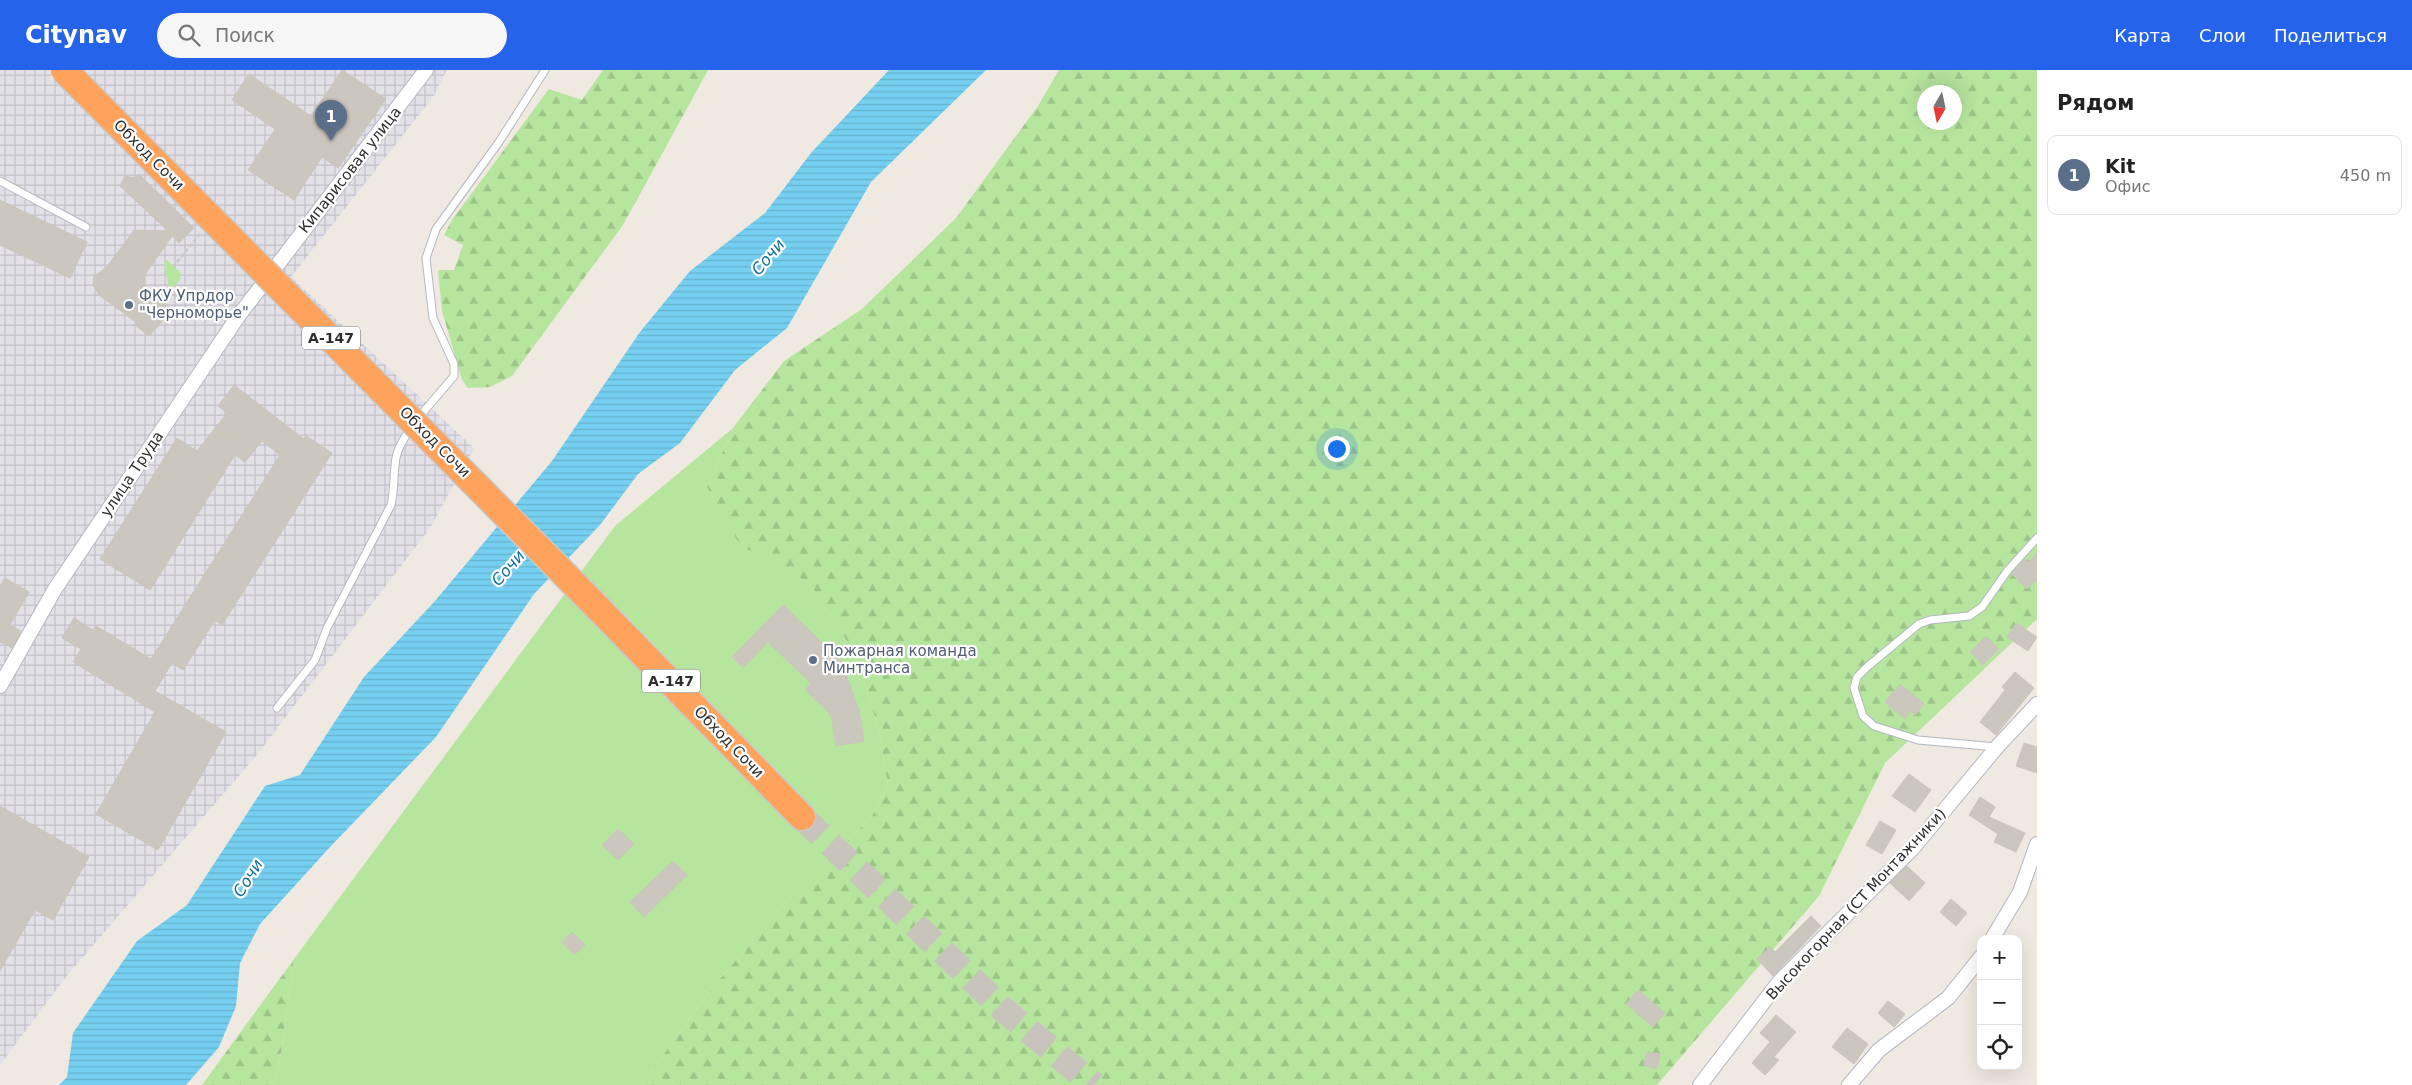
<!DOCTYPE html>
<html lang="ru">
<head>
<meta charset="utf-8">
<style>
	:root { --surface:#fff; --page:#f6f6f6; --text:#222; --muted:#767676; --line:#e0e0e0; --accent:#2563eb }
	body { margin:0; font-family:"DejaVu Sans",sans-serif; background:var(--page); color:var(--text) }
	.controls { position:absolute; right:15px; bottom:15px; display:grid; overflow:hidden; border-radius:10px; box-shadow:0 5px 20px #0002 }
	.controls button { width:45px; height:45px; display:grid; place-items:center; padding:0; border:0; border-bottom:1px solid var(--line); background:var(--surface); color:var(--text); font:25px sans-serif }
	.compass { position:absolute; left:1917px; top:15px; width:45px; height:45px; border-radius:50%; background:var(--surface); box-shadow:0 5px 20px #0002; rotate:189deg }
	.you { position:absolute; left:1336px; top:378px; width:18px; height:18px; margin:-12px; border:4px solid #fff; border-radius:50%; background:#1a73e8; box-shadow:0 0 0 8px #1a73e833 }
	.badge { display:grid; place-items:center; width:32px; height:32px; border-radius:50%; background:var(--accent); color:#fff; font-size:16px; font-weight:700 }
	.pin { position:absolute; translate:-50% -41px; filter:drop-shadow(0 1px 2px #0008) }
	.pin::after { content:''; position:absolute; top:26px; width:18px; height:15px; background:inherit; clip-path:polygon(0 0,100% 0,50% 100%) }
	.list { margin:0; padding:0; list-style:none }
	h2 { display:flex; justify-content:space-between; align-items:center; height:65px; margin:0; padding:0 20px; font-size:21px }
	h2 small { font-size:16px; font-weight:400; color:var(--muted) }
	.list li { display:grid; grid-template-columns:32px 1fr auto; gap:15px; align-items:center; box-sizing:border-box; height:80px; margin:0 10px 10px; padding:0 10px; border:1px solid var(--line); border-radius:10px }
	.list b { display:block; font-size:19px; white-space:nowrap }
	.list p { margin:0; font-size:16px; white-space:nowrap; color:var(--muted) }
	.list em { font-size:16px; font-style:normal; color:var(--muted) }
	.icon { flex:none; width:28px; height:28px; fill:none; stroke:currentColor; stroke-width:2; stroke-linecap:round; stroke-linejoin:round }
	.map { position:relative; flex:none; width:2037px; height:1015px; overflow:hidden }
	header { display:flex; align-items:center; gap:30px; box-sizing:border-box; height:70px; padding:0 25px; background:var(--accent); color:#fff }
	header strong { font-size:24px }
	nav { display:flex; gap:28px; margin-inline-start:auto; font-size:18px }
	.search { width:350px; height:45px; background:var(--page); display:flex; align-items:center; gap:12px; box-sizing:border-box; padding:0 18px; border-radius:28px; color:var(--muted); font-size:19px }
	main { display:flex }
	aside { flex:1; background:var(--surface) }
	.map>svg:first-child { display:block }
</style>
</head>
<body>
<header>
<strong>Citynav</strong>
<div class="search"><svg class="icon" aria-label="search" viewBox="0 0 24 24"><circle cx="10" cy="10" r="6"/><path d="M15 15l6 6"/></svg>Поиск</div>
<nav><a>Карта</a><a>Слои</a><a>Поделиться</a></nav>
</header>
<main>
<div class="map">
<svg width="2037" height="1015" viewBox="0 0 2037 1015">
	<defs>
		<pattern id="industrial-grid" width="8" height="8" patternUnits="userSpaceOnUse" patternTransform="scale(1.25)"><rect width="8" height="8" fill="#e3e1e8"/><path d="M0 4h8M4 0v8" fill="none" stroke="#c3c1c7"/></pattern>
		<pattern id="forest-firs" width="22" height="20" patternUnits="userSpaceOnUse" patternTransform="scale(1.25)"><rect width="22" height="20" fill="#b6e59e"/><path d="M5 1l3.5 6h-7zM16 11l3.5 6h-7z" fill="#9dc588"/></pattern>
		<pattern id="water-rules" width="6" height="5" patternUnits="userSpaceOnUse" patternTransform="scale(1.25)"><rect width="6" height="5" fill="#75cff0"/><path d="M0 2.5h6" fill="none" stroke="#66b2ce"/></pattern>
	</defs>
	<rect width="100%" height="100%" fill="#efe9e1"/>
	<!-- industrial -->
	<path fill="url(#industrial-grid)" d="M0,0H447L433,27L291,207L474,378L430,458L256,686L65,908L0,995Z"/>
	<!-- grass -->
	<path fill="#b6e59e" d="M167,190L181,203L180,210L172,218L168,215L164,192Z
		M733,358L707,417L740,474L809,513L858,588L879,662L888,716L871,748L795,821L714,916L641,1015H273L278,1003L294,889L615,456Z"/>
	<!-- forest -->
	<path fill="url(#forest-firs)" fill-rule="evenodd" d="M603,0H708L623,155L512,306L490,317L468,318L462,310L442,241L438,200H454L463,175L444,165L452,150L549,19L582,30Z
		M1059,0H2037V549L1885,693L1819,826L1657,1015H641L714,916L795,821L871,748L888,716L879,662L858,588L809,513L740,475L707,417L733,358L784,291L862,239L956,148L1038,36ZM1924,22H1954V52H1924Z
		M294,889L278,1003L273,1015H202Z"/>
	<!-- water -->
	<path fill="url(#water-rules)" d="M889,0H986L871,112L787,258L735,300L680,373L638,404L600,455L534,524L436,667L330,777L260,854L240,893L236,936L219,977L186,1015H59L67,1007L73,963L137,871L187,835L265,716L300,705L364,607L435,531L552,391L640,262L690,201L765,143L811,83Z"/>
	<!-- building -->
	<path fill="#cbc7bf" stroke="#cbc5ba" d="M342,0L386,29L338,98L322,87L294,130L248,100L275,59L232,30L249,4L311,46Z
		M139,104L194,158L179,173L172,166L144,206L145,216L169,236L165,248L149,266L135,255L137,253L99,225L93,215L94,206L106,198L134,160L168,161L120,116L125,106L135,108Z
		M0,130L87,172L70,208L0,175Z
		M234,315L304,369L306,366L332,383L222,555L215,550L183,600L172,593L155,621L226,662L158,780L96,744L155,642L73,592L81,579L62,568L74,548L93,560L96,556L151,589L280,385L262,371L245,392L235,385L150,520L100,489L177,368L197,381L227,343L218,336Z
		M2037,483V510L2027,519L2012,504L2025,489L2028,492Z
		M5,508L29,522L10,555L21,561L12,578L0,572V516Z
		M783,535L842,592L859,641L864,671L836,676L831,645L805,620L811,613L768,572L743,598L732,587Z
		M2016,553L2037,567L2028,581L2007,567Z
		M1986,566L1999,579L1983,595L1970,582Z
		M2015,602L2034,618L1996,665L1980,652L2005,620L2002,617Z
		M1900,614L1924,634L1915,645L1911,641L1905,649L1885,632Z
		M2024,673L2037,677V703L2016,696Z
		M1909,704L1931,720L1915,742L1892,726Z
		M1980,727L1995,737L1989,747L2025,763L2016,782L1994,772L1998,764L1969,745Z
		M0,736L89,787L53,850L35,840L0,901Z
		M1880,751L1896,760L1882,784L1866,775Z
		M618,759L634,774L618,790L602,775Z
		M673,791L687,805L644,847L630,832Z
		M1907,796L1925,813L1909,831L1890,813Z
		M1951,829L1967,843L1956,856L1940,842Z
		M1811,846L1821,856L1773,906L1757,889L1770,877L1775,882Z
		M572,862L585,875L574,885L562,872Z
		M1638,920L1665,943L1653,957L1626,934Z
		M1888,931L1905,944L1894,957L1878,943Z
		M1776,945L1796,962L1774,987L1779,990L1765,1005L1752,993L1770,972L1760,963Z
		M1847,958L1868,974L1854,994L1832,977Z
		M1646,982L1660,984L1657,999L1644,996Z"/>
	<g fill="none" stroke-linecap="round" stroke-linejoin="round">
		<!-- highway-tunnel -->
		<path stroke="#c8c4bd" stroke-width="26" stroke-dasharray="26 13" stroke-linecap="butt" d="M802,747L1005,941L1094,1015"/>
		<!-- lane casing -->
		<g stroke="#b4b7c1" stroke-width="9">
			<path id="lane" d="M0,111L86,157
				M277,638L315,590L327,558L391,435C395,419 393,404 396,388C400,364 438,326 454,306V294L433,248L426,188L436,159L499,72L545,0
				M1997,677L1918,670L1874,656L1863,646L1854,618L1857,607L1867,597L1919,554L1930,550L1969,546L1982,537L2008,500L2037,468"/>
		</g>
		<!-- street casing -->
		<g stroke="#b4b7c1" stroke-width="16">
			<path id="street" d="M0,616L55,519L237,248L426,0
				M1992,869L2020,822L2037,774
				M1700,1015L1779,912L1913,778L1997,677L2037,634
				M1849,1015L1879,980L1948,928L1981,887"/>
		</g>
		<!-- highway casing -->
		<g stroke="#c9c9c9" stroke-width="29">
			<path id="highway" d="M597,537L802,747"/>
		</g>
		<!-- path -->
		<path stroke="#c9c9c9" stroke-width="2.5" stroke-dasharray="4 2.5" stroke-linecap="butt" d="M177,192L200,164"/>
		<!-- lane -->
		<use href="#lane" stroke="#fff" stroke-width="7"/>
		<!-- street -->
		<use href="#street" stroke="#fff" stroke-width="14"/>
		<!-- highway -->
		<use href="#highway" stroke="#ffa35c" stroke-width="26"/>
		<!-- highway-bridge casing -->
		<g stroke="#c9c9c9" stroke-width="29" stroke-linecap="butt">
			<path id="highway-bridge" d="M64,0L597,537"/>
		</g>
		<!-- highway-bridge -->
		<use href="#highway-bridge" stroke="#ffa35c" stroke-width="26"/>
	</g>
	<!-- markers -->
	<g fill="#5c6f8a" stroke="#fff" stroke-width="2">
		<circle cx="129" cy="235" r="5"/>
		<circle cx="813" cy="590" r="5"/>
	</g>
	<g text-anchor="middle" dominant-baseline="central" stroke-width="4.5" stroke-linejoin="round" paint-order="stroke">
		<!-- shield labels -->
		<g fill="#fff" stroke="#6d6d6d" stroke-width="1">
			<rect x="302" y="256.5" width="58" height="23" rx="4"/>
			<rect x="642" y="599.5" width="58" height="23" rx="4"/>
		</g>
		<g font-size="14" font-weight="bold" fill="#2e2e2e">
			<text x="331" y="268">А-147</text>
			<text x="671" y="611">А-147</text>
		</g>
		<!-- street labels -->
		<g font-size="15" fill="#2e2e2e" stroke="#fff">
			<text transform="translate(149 85) rotate(45)">Обход Сочи</text>
			<text transform="translate(350 100) rotate(-52)">Кипарисовая улица</text>
			<text transform="translate(435 372) rotate(45)">Обход Сочи</text>
			<text transform="translate(132 404) rotate(-56)">улица Труда</text>
			<text transform="translate(729 672) rotate(46)">Обход Сочи</text>
			<text transform="translate(1856 834) rotate(-47)">Высокогорная (СТ Монтажники)</text>
		</g>
		<!-- service labels -->
		<g font-size="15" fill="#4e5e75" stroke="#fff" text-anchor="start">
			<text x="139" y="226">ФКУ Упрдор<tspan x="139" dy="17">"Черноморье"</tspan></text>
			<text x="823" y="581">Пожарная команда<tspan x="823" dy="17">Минтранса</tspan></text>
		</g>
		<!-- water labels -->
		<g font-size="16" font-style="italic" fill="#0d6fa3" stroke="#fff">
			<text transform="translate(768 187) rotate(-50)">Сочи</text>
			<text transform="translate(508 498) rotate(-49)">Сочи</text>
			<text transform="translate(248 808) rotate(-58)">Сочи</text>
		</g>
	</g>
</svg>
<div class="controls">
<button>+</button>
<button>−</button>
<button><svg class="icon" aria-label="locate" viewBox="0 0 24 24"><circle cx="12" cy="12" r="6"/><path d="M12 2v4M12 18v4M2 12h4M18 12h4"/></svg></button>
</div>
<svg class="compass" viewBox="-18 -18 36 36"><path d="M0-13l5 13h-10z" fill="#e53935"/><path d="M0 13l5-13h-10z" fill="#767676"/></svg>
<div class="you"></div>
<div class="pin badge" style="left:331px;top:71px;background:#5c6f8a">1</div>
</div>
<aside>
<h2>Рядом<small></small></h2>
<ul class="list">
<li><span class="badge" style="background:#5c6f8a">1</span><div><b>Kit</b><p>Офис</p></div><em>450 m</em></li>
</ul>
</aside>
</main>
</body>
</html>
